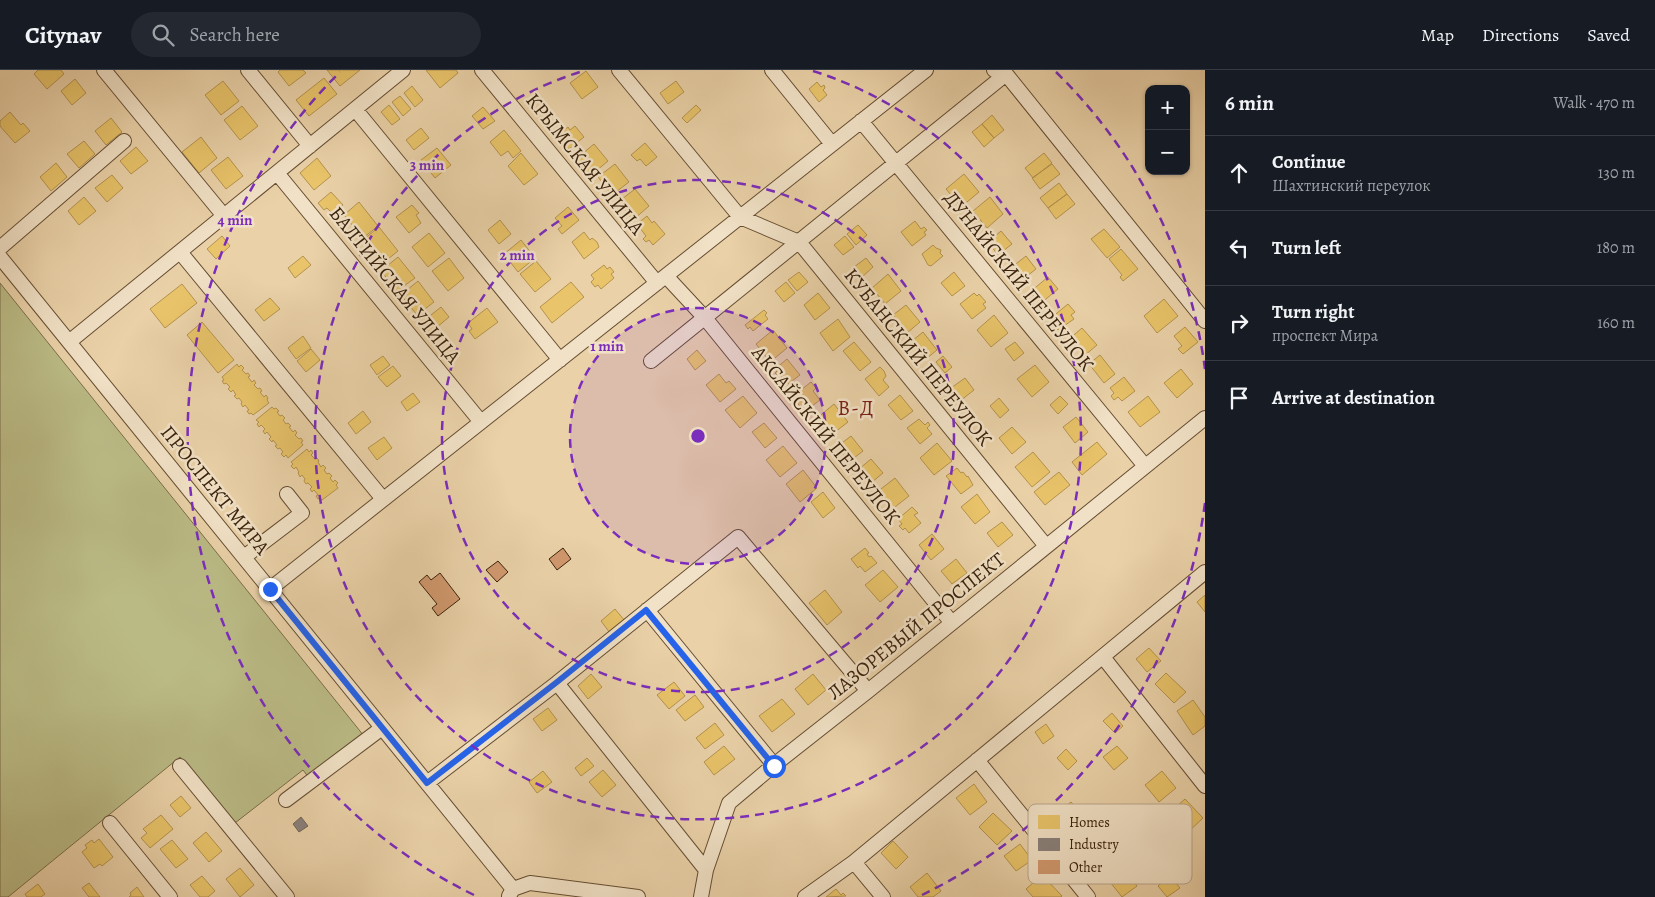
<!DOCTYPE html>
<html lang="en">
<head>
<meta charset="utf-8">
<style>
	:root { --surface:#171b24; --page:#242831; --text:#f1f3f6; --muted:#9ea1a6; --line:#363941 }
	body { margin:0; font-family:Alegreya,serif; background:var(--page); color:var(--text) }
	.controls { position:absolute; right:15px; top:15px; display:grid; overflow:hidden; border-radius:10px; box-shadow:0 1px 4px #0004 }
	.controls button { width:45px; height:45px; display:grid; place-items:center; padding:0; border:0; border-bottom:1px solid var(--line); background:var(--surface); color:var(--text); font:25px sans-serif }
	.stop { position:absolute; width:15px; height:15px; margin:-11px; border:4px solid #2563eb; border-radius:50%; background:#fff }
	.stop.end { background:#2563eb; border-color:#fff; box-shadow:0 1px 5px #0008 }
	.list { margin:0; padding:0; list-style:none }
	h2 { display:flex; justify-content:space-between; align-items:center; height:65px; margin:0; padding:0 20px; font-size:21px }
	h2 small { font-size:16px; font-weight:400; color:var(--muted) }
	.list li { display:grid; grid-template-columns:32px 1fr auto; gap:15px; align-items:center; box-sizing:border-box; height:75px; padding:0 20px; border-top:1px solid var(--line) }
	.list b { display:block; font-size:19px; white-space:nowrap }
	.list p { margin:0; font-size:16px; white-space:nowrap; color:var(--muted) }
	.list em { font-size:16px; font-style:normal; color:var(--muted) }
	.icon { flex:none; width:28px; height:28px; fill:none; stroke:currentColor; stroke-width:2; stroke-linecap:round; stroke-linejoin:round }
	.map { position:relative; flex:none; width:1205px; height:827px; overflow:hidden }
	header { display:flex; align-items:center; gap:30px; box-sizing:border-box; height:70px; padding:0 25px; background:var(--surface); border-bottom:1px solid var(--line) }
	header strong { font-size:24px }
	nav { display:flex; gap:28px; margin-inline-start:auto; font-size:18px }
	.search { width:350px; height:45px; background:var(--page); display:flex; align-items:center; gap:12px; box-sizing:border-box; padding:0 18px; border-radius:28px; color:var(--muted); font-size:19px }
	main { display:flex }
	aside { flex:1; background:var(--surface) }
	.map>svg:first-child { display:block }
</style>
</head>
<body>
<header>
<strong>Citynav</strong>
<div class="search"><svg class="icon" aria-label="search" viewBox="0 0 24 24"><circle cx="10" cy="10" r="6"/><path d="M15 15l6 6"/></svg>Search here</div>
<nav><a>Map</a><a>Directions</a><a>Saved</a></nav>
</header>
<main>
<div class="map">
<svg width="1205" height="827" viewBox="0 0 1205 827">
	<rect width="100%" height="100%" fill="#ead1a8"/>
	<filter id="stains"><feTurbulence type="fractalNoise" baseFrequency=".004" numOctaves="4"/><feColorMatrix values="0 0 0 0 .2 0 0 0 0 .09 0 0 0 0 .02 0 0 0 .5 -.17"/></filter>
	<radialGradient id="worn" r=".72"><stop offset=".6" stop-color="#630" stop-opacity="0"/><stop offset="1" stop-color="#630" stop-opacity=".3"/></radialGradient>
	<!-- green -->
	<path fill="#baba85" stroke="#7a6e48" d="M0,213L364,666L309,708L303,700L235,753L180,687L8,827H0Z"/>
	<!-- homes -->
	<path fill="#e9c46a" stroke="#b4934e" d="M38,0H61L64,4L47,19L34,4Z
		M280,0H303L306,3L289,16L278,2Z
		M327,0H360L340,16Z
		M426,0H456L458,3L440,18Z
		M586,1L598,17L582,29L570,13Z
		M324,8L337,24L309,46L296,30Z
		M75,9L86,23L72,35L61,21Z
		M223,11L239,31L221,45L205,25Z
		M676,11L684,22L668,34L660,23Z
		M817,12L821,17L824,15L825,18L823,20L827,25L819,32L809,19Z
		M412,16L423,30L415,37L404,23Z
		M400,26L411,39L403,46L392,32Z
		M389,35L400,49L392,55L381,42Z
		M696,35L701,40L687,53L682,48Z
		M242,36L258,56L240,70L224,50Z
		M483,37L495,51L483,59L472,46Z
		M10,42L21,55L23,53L30,61L15,73L0,56V51Z
		M992,45L1004,60L994,68L982,54Z
		M111,48L122,62L106,75L95,61Z
		M982,54L994,68L984,77L972,62Z
		M575,56L584,67L569,79L560,68L566,63L564,60L568,57L570,60Z
		M421,58L429,68L414,80L406,70Z
		M504,60L521,81L513,88L508,81L501,86L490,72Z
		M201,67L217,88L199,103L182,82Z
		M84,71L95,84L79,98L67,84Z
		M645,73L657,87L646,96L640,89L637,91L631,85Z
		M594,74L608,91L590,106L576,89Z
		M136,77L148,91L131,104L120,91Z
		M437,78L451,95L435,108L421,90Z
		M521,83L538,104L524,115L508,96Z
		M1044,83L1052,93L1033,108L1025,98Z
		M228,87L243,106L226,119L211,100Z
		M317,88L331,106L314,120L300,103Z
		M56,93L67,107L51,121L40,107Z
		M615,94L629,112L612,125L598,107Z
		M1052,94L1060,104L1040,119L1032,108Z
		M964,104L979,122L961,137L946,119Z
		M112,105L123,118L107,132L95,118Z
		M1059,113L1067,124L1048,138L1040,128Z
		M635,119L649,136L633,150L618,132Z
		M331,122L343,135L333,144L327,138L324,140L318,133Z
		M1067,124L1075,134L1056,149L1048,138Z
		M84,127L96,141L79,155L68,141Z
		M990,127L1003,144L987,158L973,141Z
		M359,132L378,156L363,168L344,145Z
		M412,135L419,143L416,145L421,153L409,163L396,147Z
		M568,137L579,150L562,164L558,159L562,156L555,148Z
		M647,146L652,153L654,151L665,164L653,175L649,170L646,172L643,169L646,166L637,154Z
		M500,150L511,164L499,174L488,160Z
		M915,151L921,159L924,157L927,160L924,162L926,165L912,176L901,162Z
		M858,155L867,165L856,175L847,164Z
		M379,157L398,181L383,193L364,169Z
		M1104,159L1120,177L1107,188L1091,169Z
		M1001,161L1012,174L998,185L988,172Z
		M584,162L590,170L592,168L597,172L599,177L584,189L572,172Z
		M429,163L445,183L428,197L412,177Z
		M222,166L230,176L216,189L207,179Z
		M845,166L854,177L843,185L834,175Z
		M521,170L535,188L518,202L504,184Z
		M933,175L936,178L941,180L940,183L943,186L931,196L928,195L922,184Z
		M1121,179L1138,199L1123,211L1120,207L1122,205L1109,189Z
		M303,186L311,195L295,208L288,198Z
		M1026,186L1036,199L1022,210L1012,197Z
		M398,187L415,208L397,221L381,201Z
		M449,188L464,208L448,221L432,201Z
		M866,188L873,197L862,207L854,197Z
		M536,191L551,209L535,222L520,204Z
		M604,195L607,199L610,197L614,202L611,204L614,208L601,219L598,215L595,217L591,212L594,209L591,205Z
		M799,202L808,212L797,221L788,210Z
		M954,202L965,216L952,226L941,213Z
		M888,204L901,221L885,234L872,218Z
		M1048,207L1058,219L1040,234L1030,222Z
		M418,211L434,232L417,245L401,225Z
		M571,212L584,227L552,253L540,237Z
		M786,212L795,223L784,232L775,221Z
		M182,214L197,233L165,258L150,239Z
		M818,223L830,238L815,250L804,235Z
		M974,223L977,226L979,224L986,232L983,234L986,238L972,249L960,234Z
		M270,228L280,239L264,251L255,240Z
		M1164,229L1178,246L1157,263L1144,246Z
		M1068,234L1075,242L1071,245L1074,249L1058,260L1053,255L1056,253L1051,248Z
		M906,235L920,252L907,263L893,245Z
		M441,237L449,247L430,263L421,253Z
		M487,238L498,252L475,269L469,261L472,259L468,253Z
		M764,240L767,243L765,245L768,249L753,261L750,257L748,259L745,255Z
		M994,245L1008,263L991,277L977,260Z
		M838,249L850,267L833,281L820,263Z
		M202,252L234,290L218,303L187,265Z
		M1185,257L1198,272L1183,284L1178,279L1182,276L1174,266Z
		M1082,258L1097,275L1084,286L1075,274L1073,276L1068,270Z
		M773,260L787,278L770,292L756,274Z
		M923,262L937,280L926,289L912,271Z
		M303,266L311,278L296,289L288,278Z
		M854,272L871,292L860,301L843,281Z
		M1015,272L1024,283L1014,291L1005,279Z
		M311,279L320,290L306,302L297,291Z
		M697,280L706,291L695,300L687,289Z
		M1100,285L1115,304L1104,313L1089,294Z
		M383,286L390,295L377,305L370,295Z
		M943,286L952,297L945,303L936,292Z
		M787,289L800,305L788,314L780,305L778,306L775,303L777,301L775,299Z
		M237,294L239,297L241,295L244,298L242,300L246,304L248,303L250,306L248,307L252,312L254,310L256,313L254,315L258,319L260,318L262,321L260,322L264,327L266,325L268,328L267,330L269,333L253,345L251,343L249,344L247,341L249,340L245,335L243,337L241,334L242,332L239,328L237,329L234,326L236,325L233,320L231,322L228,319L230,317L226,313L224,314L222,311L224,310L222,307Z
		M1035,295L1049,312L1032,327L1017,309Z
		M393,296L401,306L387,317L378,307Z
		M880,297L884,301L886,306L883,310L889,317L879,326L865,309Z
		M1181,299L1193,314L1177,328L1164,313Z
		M719,304L726,313L729,311L736,319L720,332L706,315Z
		M1124,307L1135,321L1122,331L1118,327L1114,330L1111,326L1114,323L1110,318Z
		M965,308L974,320L960,331L951,318Z
		M811,312L816,318L813,321L820,330L808,339L804,334L800,336L797,333L801,330L796,324Z
		M413,323L420,332L407,341L401,332Z
		M900,325L913,341L901,350L888,335Z
		M743,326L757,343L740,358L725,340Z
		M1060,326L1068,334L1058,344L1050,335Z
		M1148,326L1160,342L1140,357L1128,342Z
		M999,328L1009,340L1000,348L990,336Z
		M834,334L848,352L830,366L816,349Z
		M272,337L274,339L276,338L279,341L277,342L280,346L282,345L285,348L283,350L286,354L288,353L291,356L289,357L293,362L295,360L297,363L295,365L299,369L301,368L303,371L301,372L303,375L288,388L286,385L284,387L281,384L283,382L280,378L278,379L275,376L277,375L273,370L272,372L269,369L271,367L267,362L265,364L263,361L265,359L261,355L259,357L257,354L259,352L256,350Z
		M363,341L371,352L356,364L348,353Z
		M1076,347L1088,362L1075,373L1063,357Z
		M919,349L925,355L928,352L930,355L927,358L932,364L920,374L907,358Z
		M764,353L777,368L765,378L752,362Z
		M1012,357L1026,372L1012,384L999,368Z
		M851,366L863,381L850,391L845,384L843,385L840,382L842,380L838,376Z
		M384,367L392,378L377,390L368,378Z
		M1097,372L1107,384L1082,405L1072,392Z
		M937,373L952,391L934,405L920,388Z
		M783,376L797,393L780,407L766,390Z
		M307,379L309,382L311,380L313,383L311,385L315,389L317,388L319,391L318,392L321,397L323,395L326,398L324,400L327,404L329,403L332,406L330,408L333,412L335,410L338,413L336,415L338,418L322,430L320,428L318,429L316,426L318,425L314,420L312,422L310,419L312,417L308,413L306,414L304,411L305,409L302,405L300,407L298,403L299,402L296,397L294,399L291,396L293,394L291,392Z
		M1033,382L1050,402L1032,417L1015,397Z
		M871,389L883,403L871,413L859,399Z
		M957,398L961,403L963,402L967,407L968,406L973,415L961,424L946,406Z
		M803,400L817,418L800,432L786,414Z
		M1059,402L1070,415L1045,435L1034,422Z
		M895,408L909,426L891,440L877,422Z
		M823,422L835,438L823,448L811,432Z
		M977,424L990,442L975,454L961,437Z
		M912,437L918,443L914,445L921,453L909,463L905,458L903,460L899,456L902,454L898,449Z
		M1002,452L1013,465L998,477L987,463Z
		M932,464L944,479L931,490L919,475Z
		M865,478L869,483L867,484L869,487L871,486L877,493L865,502L860,496L858,498L851,489Z
		M956,489L967,503L952,514L941,501Z
		M883,500L898,517L880,532L865,515Z
		M825,520L842,542L827,555L809,533Z
		M1205,525V542L1197,532Z
		M615,539L625,551L610,563L601,551Z
		M1149,578L1161,591L1147,602L1136,589Z
		M1166,603L1186,622L1174,633L1155,614Z
		M591,604L602,617L588,629L578,616Z
		M813,604L826,620L808,635L795,619Z
		M674,612L685,626L669,639L657,625Z
		M695,625L704,637L685,651L676,640Z
		M782,629L795,644L772,662L759,646Z
		M1193,630L1205,647V656L1193,665L1177,641Z
		M548,638L557,650L542,661L533,649Z
		M1112,643L1123,656L1115,663L1103,651Z
		M715,653L724,665L705,679L696,668Z
		M1046,654L1054,666L1043,674L1035,662Z
		M724,676L735,689L714,705L704,692Z
		M1117,676L1128,688L1114,700L1103,687Z
		M1066,679L1077,691L1068,700L1057,688Z
		M587,688L594,696L581,706L575,698Z
		M603,700L616,715L602,727L589,712Z
		M543,701L552,712L537,723L529,712Z
		M1162,701L1176,718L1159,732L1145,715Z
		M974,714L987,732L970,745L956,728Z
		M181,726L191,738L180,747L170,735Z
		M1185,729L1203,748L1186,764L1168,744Z
		M1071,732L1081,743L1069,752L1060,741Z
		M993,743L1012,761L997,775L979,757Z
		M161,745L173,759L150,778L141,768L147,763L143,759Z
		M206,762L222,781L209,792L193,773Z
		M99,769L113,787L102,796L100,794L94,798L82,782L87,778L85,775L92,770L94,773Z
		M172,770L188,789L176,798L160,779Z
		M893,771L908,787L896,799L881,783Z
		M1020,774L1032,790L1016,801L1004,786Z
		M240,798L254,815L240,827L226,809Z
		M1125,800L1137,816L1122,827L1110,812Z
		M927,803L941,821L933,827H918L910,817Z
		M1042,805L1062,826L1061,827H1033L1026,819Z
		M202,806L215,821L208,827H200L190,815Z
		M1170,806L1180,818L1167,827L1158,816Z
		M89,813L100,827H89L82,818Z
		M38,814L45,824L41,827H27L25,824Z
		M137,817L144,827H129L131,825L130,823Z
		M836,819L841,825L843,823L846,826L826,827Z"/>
	<!-- industry -->
	<path fill="#8a817c" stroke="#72645a" d="M301,747L308,756L299,762L293,754Z"/>
	<!-- building -->
	<path fill="#d1986e" stroke="#39210b" d="M563,478L571,489L557,500L549,489Z
		M498,491L508,502L497,512L486,500Z
		M440,503L460,529L438,546L432,538L437,534L419,512L427,505L431,510Z"/>
	<g fill="none" stroke-linecap="round" stroke-linejoin="round">
		<!-- minor casing -->
		<g stroke="#654d32" stroke-width="16">
			<path id="minor" d="M104,0L224,146
				M248,0L310,76
				M482,0L657,213
				M619,0L740,147L799,172L1046,476
				M772,0L832,74
				M994,0L1006,4L1205,251
				M355,39L560,290
				M861,51L1145,396
				M277,103L481,352
				M0,178L124,71
				M180,182L383,429
				M0,187L513,819
				M666,206L705,248L952,553
				M69,272L403,0
				M651,291L1006,4
				M244,487L302,443L287,424
				M270,519L926,0
				M647,540L774,695
				M1103,587L1205,716
				M557,613L706,800
				M977,690L1088,827
				M180,696L287,827
				M427,713L557,613L738,467L868,621
				M286,730L382,658
				M110,753L170,827
				M854,792L883,827
				M509,826L513,819L530,813L638,827
				M701,827L706,800L729,733L774,695L868,621L1205,348
				M805,827L854,792L1205,502"/>
		</g>
		<!-- minor -->
		<use href="#minor" stroke="#f1e1c6" stroke-width="14"/>
	</g>
	<g fill="none" stroke-linecap="round" stroke-linejoin="round">
		<!-- route -->
		<path stroke="#2563eb" stroke-width="6" d="M270,519L427,713L557,612L646,540L774,696"/>
	</g>
	<!-- distance rings -->
	<circle cx="698" cy="366" r="128" fill="#7b2cbf" fill-opacity=".12"/>
	<g fill="none" stroke="#7b2cbf" stroke-width="2.5" stroke-dasharray="9 6">
		<circle cx="698" cy="366" r="128"/>
		<circle cx="698" cy="366" r="256"/>
		<path d="M813 1A383 383 0 1 1 583 1"/>
		<path d="M1205 433A511 511 0 0 1 922 825M474 825A511 511 0 0 1 340 2M1056 2A511 511 0 0 1 1205 299"/>
	</g>
	<g text-anchor="middle" dominant-baseline="central" stroke-width="5" stroke-linejoin="round" paint-order="stroke">
		<!-- street labels -->
		<g font-size="20" fill="#39210b" stroke="#f1e1c6">
			<text transform="translate(585 94) rotate(51)">КРЫМСКАЯ УЛИЦА</text>
			<text transform="translate(1019 211) rotate(51)">ДУНАЙСКИЙ ПЕРЕУЛОК</text>
			<text transform="translate(395 215) rotate(51)">БАЛТИЙСКАЯ УЛИЦА</text>
			<text transform="translate(918 287) rotate(51)">КУБАНСКИЙ ПЕРЕУЛОК</text>
			<text transform="translate(826 365) rotate(51)">АКСАЙСКИЙ ПЕРЕУЛОК</text>
			<text transform="translate(215 420) rotate(51)">ПРОСПЕКТ МИРА</text>
			<text transform="translate(916 556) rotate(-39)">ЛАЗОРЕВЫЙ ПРОСПЕКТ</text>
		</g>
		<!-- neighbourhood labels -->
		<g font-size="21" letter-spacing="1" fill="#7a1f14" stroke="#f1e1c6">
			<text x="856" y="338">В-Д</text>
		</g>
	</g>
	<!-- legend -->
	<rect x="1028" y="734" width="164" height="80" rx="8" fill="#f1e1c6" stroke="#baa78e" stroke-width="1"/>
	<rect x="1038" y="745" width="22" height="14" fill="#e9c46a"/>
	<rect x="1038" y="768" width="22" height="13" fill="#8a817c"/>
	<rect x="1038" y="790" width="22" height="14" fill="#d1986e"/>
	<g font-size="14" fill="#39210b">
		<text x="1069" y="757">Homes</text>
		<text x="1069" y="779">Industry</text>
		<text x="1069" y="802">Other</text>
	</g>
	<circle cx="698" cy="366" r="8" fill="#7b2cbf" stroke="#f1e1c6" stroke-width="2.5"/>
	<g font-size="15" text-anchor="middle" font-weight="bold" fill="#7b2cbf" stroke="#f1e1c6" stroke-width="5" stroke-linejoin="round" paint-order="stroke">
		<text x="427" y="100">3 min</text>
		<text x="235" y="155">4 min</text>
		<text x="517" y="190">2 min</text>
		<text x="607" y="281">1 min</text>
	</g>
	<rect width="100%" height="100%" filter="url(#stains)"/>
	<rect width="100%" height="100%" fill="url(#worn)"/>
</svg>
<div class="controls">
<button>+</button>
<button>−</button>
</div>
<div class="stop" style="left:774px;top:696px"></div>
<div class="stop end" style="left:270px;top:519px"></div>
</div>
<aside>
<h2>6 min<small>Walk · 470 m</small></h2>
<ul class="list">
<li><svg class="icon" aria-label="ahead" viewBox="0 0 24 24"><path d="M12 20V5M6 11l6-6 6 6"/></svg><div><b>Continue</b><p>Шахтинский переулок</p></div><em>130 m</em></li>
<li><svg class="icon" aria-label="left" viewBox="0 0 24 24"><path d="M17 20v-9H6M10 6l-5 5 5 5"/></svg><div><b>Turn left</b></div><em>180 m</em></li>
<li><svg class="icon" aria-label="right" viewBox="0 0 24 24"><path d="M7 20v-9h11M14 6l5 5-5 5"/></svg><div><b>Turn right</b><p>проспект Мира</p></div><em>160 m</em></li>
<li><svg class="icon" aria-label="arrive" viewBox="0 0 24 24"><path d="M6 21V4h12l-3 4 3 4H6"/></svg><div><b>Arrive at destination</b></div></li>
</ul>
</aside>
</main>
</body>
</html>
